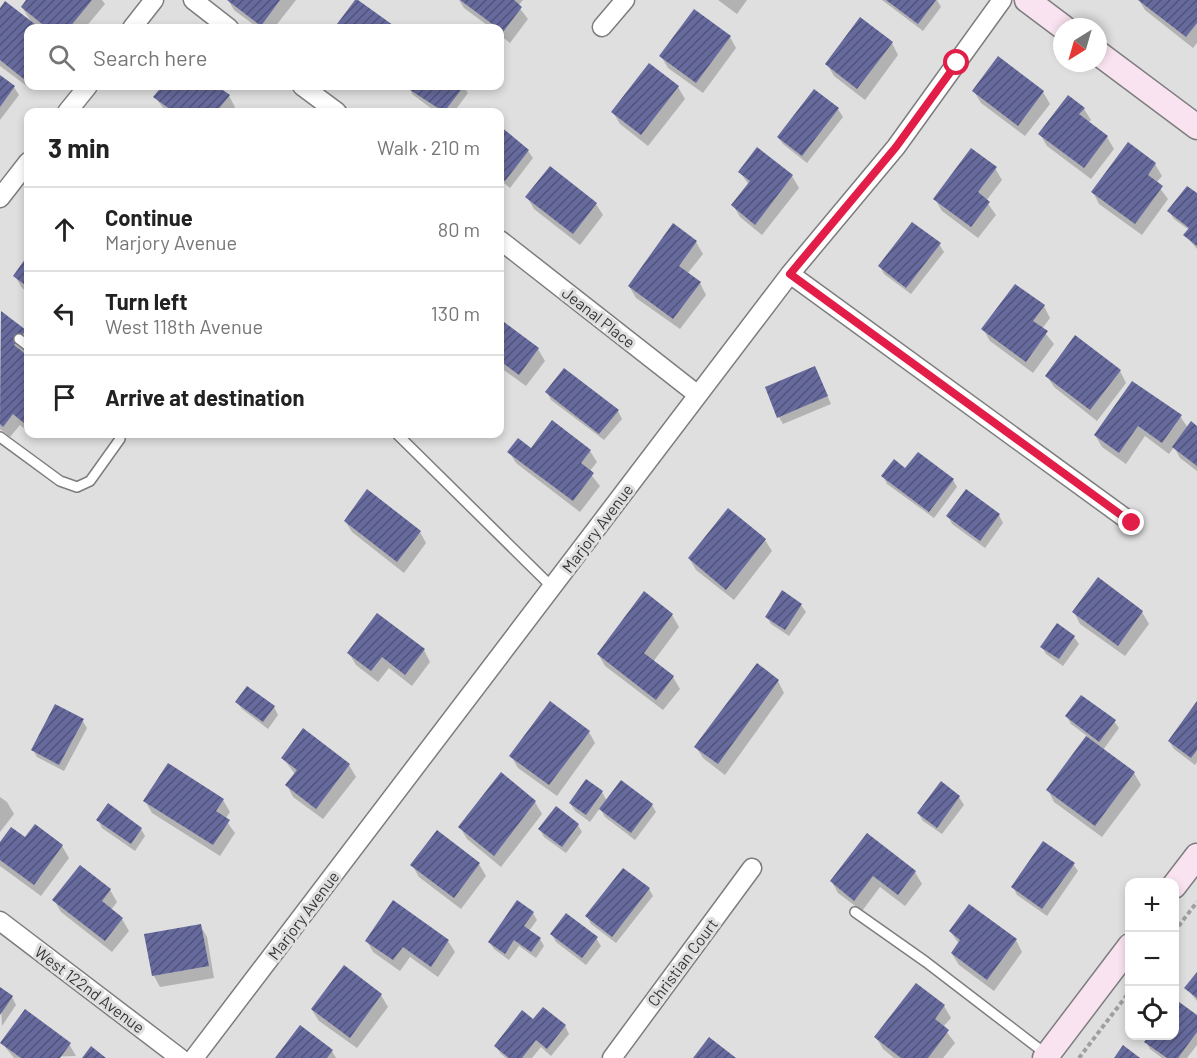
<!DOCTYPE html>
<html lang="en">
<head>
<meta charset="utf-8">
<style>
	:root { --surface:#fff; --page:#f6f6f6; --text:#222; --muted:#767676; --line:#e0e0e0 }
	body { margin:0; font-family:Barlow,sans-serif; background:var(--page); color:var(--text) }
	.controls { position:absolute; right:18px; bottom:18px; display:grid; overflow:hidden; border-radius:12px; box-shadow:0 3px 9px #0003 }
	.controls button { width:54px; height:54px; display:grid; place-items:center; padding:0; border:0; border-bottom:2px solid var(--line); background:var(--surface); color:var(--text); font:30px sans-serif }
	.compass { position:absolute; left:1053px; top:18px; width:54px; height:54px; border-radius:50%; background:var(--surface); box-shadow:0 3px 9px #0003; rotate:217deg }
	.stop { position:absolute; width:18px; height:18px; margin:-14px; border:4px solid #e11d48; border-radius:50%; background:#fff }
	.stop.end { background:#e11d48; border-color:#fff; box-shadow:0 2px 6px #0008 }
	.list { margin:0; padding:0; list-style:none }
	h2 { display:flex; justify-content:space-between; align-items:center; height:78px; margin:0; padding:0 24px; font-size:26px }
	h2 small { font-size:20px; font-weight:400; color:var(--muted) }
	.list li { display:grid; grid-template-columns:39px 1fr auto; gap:18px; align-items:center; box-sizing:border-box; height:84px; padding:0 24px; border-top:2px solid var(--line) }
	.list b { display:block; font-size:22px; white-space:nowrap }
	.list p { margin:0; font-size:20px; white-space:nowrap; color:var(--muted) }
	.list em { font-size:20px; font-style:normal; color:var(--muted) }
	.icon { flex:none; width:33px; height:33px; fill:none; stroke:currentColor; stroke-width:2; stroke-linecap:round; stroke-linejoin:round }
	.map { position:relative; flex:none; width:1197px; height:1058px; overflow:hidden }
	.search { position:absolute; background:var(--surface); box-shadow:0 3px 9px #0003; left:24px; top:24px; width:480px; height:66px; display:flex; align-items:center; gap:15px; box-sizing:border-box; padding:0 21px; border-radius:12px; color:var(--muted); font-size:22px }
	.panel { position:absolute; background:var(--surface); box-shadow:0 3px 9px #0003; left:24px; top:108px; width:480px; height:330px; border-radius:12px }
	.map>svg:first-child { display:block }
</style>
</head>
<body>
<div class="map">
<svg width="1197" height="1058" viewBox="0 0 1197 1058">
	<defs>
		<pattern id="building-hatch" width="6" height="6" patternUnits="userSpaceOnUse" patternTransform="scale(1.5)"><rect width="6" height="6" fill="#676a9d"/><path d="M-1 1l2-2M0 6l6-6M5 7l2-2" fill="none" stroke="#51547a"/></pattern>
	</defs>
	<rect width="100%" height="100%" fill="#dfdfe0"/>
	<!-- shadow -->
	<path fill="#0003" d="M28,0H102L105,4L85,28H28V86H36L32,90L0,66V10L33,25L22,7Z
		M228,0H296L274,28H258L234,10Z
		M356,0L395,28H336Z
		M459,0H523L518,6L528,19L510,43L500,35V28H491L464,8Z
		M718,0H747L737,14Z
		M882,0H937L941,7L923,31Z
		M1139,0H1197V43L1193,48L1145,10Z
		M730,37L736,48L703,93L668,68L661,56Z
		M892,43L898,55L865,100L834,76L827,64Z
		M999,59L1043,92L1050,104L1025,136L981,103L974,91Z
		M0,76L14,87L19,95L0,120Z
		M164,86H215L229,96L235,107L231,112H166L155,97Z
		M409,86H463L468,93L454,112H436L412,94Z
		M678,87L685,99L648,146L620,124L613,112Z
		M814,91L838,109L843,117L807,163L783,144L778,137Z
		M1084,109L1091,120L1088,123L1107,137L1114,149L1091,179L1047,146L1040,134Z
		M500,128L528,151L533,158L510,188L500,180Z
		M758,149L792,176L799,188L762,235L740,217L733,205L749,185L740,172Z
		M1155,164L1162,176L1156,183L1168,199L1142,235L1099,204L1093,192Z
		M995,168L1002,180L986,201L996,215L978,238L942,211L935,199Z
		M1197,195V249L1185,235L1189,230L1174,219L1169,211Z
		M527,197L596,204L603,215L580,245L534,209Z
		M696,242L703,254L687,274L700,283L706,295L680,329L636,298L629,286Z
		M939,244L944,252L911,294L884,274L880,266Z
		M28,258V293L22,288L15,276Z
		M1044,306L1050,318L1042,329L1054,344L1033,373L990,341L983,329Z
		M1,313L25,331L28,338V347L23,354L28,358V432L20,425L10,437L0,429Z
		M500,321L538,349L545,361L526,386L501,368L500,370Z
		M815,368L831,404L783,424L779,417Z
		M1120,371L1126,383L1097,421L1054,387L1047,376Z
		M547,392L618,411L622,419L604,440L551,400Z
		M1180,416L1188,428L1197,427V471L1180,458L1174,447L1169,454L1145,436L1126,464L1102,447L1095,435Z
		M531,450L590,451L597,462L589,472L600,486L580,512L516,463L509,452Z
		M906,470L953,480L957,487L934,518L887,484L883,476Z
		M999,515L1003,523L985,548L952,524L948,516Z
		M345,521L420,532L426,543L404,573L352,532Z
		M765,540L772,551L734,600L696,570L689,558Z
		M644,594L672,615L679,627L653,662L673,677L680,689L663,710L605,666L598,654Z
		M801,605L806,612L789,636L771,624L767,617Z
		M1074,612H1142L1149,624L1125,656L1080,624Z
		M1074,637L1079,644L1063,666L1046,654L1042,647Z
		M424,650L430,662L412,686L389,668L378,682L356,665L349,653Z
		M778,681L784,693L725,775L703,758L696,747Z
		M237,702L274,707L278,715L268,729L242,709Z
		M1197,704V762L1195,765L1174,749L1169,741Z
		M1067,717L1114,721L1119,728L1103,750L1134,773L1141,785L1102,837L1054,802L1048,790L1087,736L1071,724Z
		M82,720L87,728L64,771L37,757L33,750Z
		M589,732L595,743L557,796L518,768L511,756Z
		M283,758L349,765L356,777L323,819L293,797L287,785L295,774Z
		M501,774L535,802L542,814L501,867L467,839L460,827Z
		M941,784L959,797L964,805L942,834L923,821L918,813Z
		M602,792L607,801L652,805L656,812L635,840L605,817L600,808L590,822L575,811L570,803Z
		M0,797L7,802L14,814L0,832Z
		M223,800L230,812L225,819L235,833L220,856L152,813L145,801Z
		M98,820L141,829L145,836L135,851L102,828Z
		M578,825L582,832L566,853L544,837L540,830Z
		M868,835L915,872L922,884L905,906L880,887L862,911L838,893L832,882Z
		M25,840L62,846L69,858L41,896L0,866V845Z
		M479,864L486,876L461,909L419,877L412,865Z
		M1073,864L1078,871L1047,916L1017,895L1013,887Z
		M80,867L110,890L117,902L111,910L122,919L129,931L112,952L61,912L54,900Z
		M649,889L653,896L616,943L591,924L587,916Z
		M533,913L537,920L529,931L540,939L544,946L536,958L519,946L509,960L494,949L489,942Z
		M200,925L207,937L214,978L160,987L154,976L146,935Z
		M950,931L1016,940L1022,952L994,991L959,965L952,954L959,944Z
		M552,935L596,938L601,946L586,965L556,942Z
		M367,941H448L455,952L438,977L410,957L400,971L373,952Z
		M344,967L381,995L388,1007L357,1048L319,1021L312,1010Z
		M1197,974V1001L1186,988Z
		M916,985L944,1006L951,1018L943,1027L955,1043L943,1058H894L883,1049L876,1037Z
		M0,989L12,997L16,1005L2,1026Z
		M1176,1001L1197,1017V1045L1187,1058H1162L1150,1049L1146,1042L1151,1036H1174Z
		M534,1022L565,1026L569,1034L551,1056L541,1047L532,1058H506L501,1054L496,1046Z
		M300,1027L332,1051L336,1058H277Z
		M2,1043L69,1044L76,1056L14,1058Z"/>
	<!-- building -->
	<path fill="url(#building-hatch)" d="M26,0H92L69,28H47L21,7Z
		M227,0H280L261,26Z
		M355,0H358L397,28H334Z
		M460,0H514L522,7L503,32Z
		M886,0H936L918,24Z
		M1138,0H1197V23L1186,37Z
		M5,1L40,28H28V76L25,80L0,60V8Z
		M694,9L731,36L696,83L659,56Z
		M860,17L893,42L857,89L825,64Z
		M998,56L1044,91L1018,126L972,91Z
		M649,63L679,86L641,135L611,112Z
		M0,75L15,86L0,107Z
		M162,86H217L230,95L216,112H174L153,97Z
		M404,86H464L444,112Z
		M814,89L839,108L802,156L777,137Z
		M1068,95L1085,108L1079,114L1108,136L1084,168L1038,134Z
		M500,126L529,150L505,181L500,177Z
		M1128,142L1156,163L1148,175L1163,186L1135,224L1091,192Z
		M757,147L793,175L755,225L731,205L750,181L738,172Z
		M971,148L997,167L978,192L990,202L971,227L933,199Z
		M550,166L597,203L573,234L525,197Z
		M1187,186L1197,193V246L1183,235L1189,228L1167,211Z
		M912,222L941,243L906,288L878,266Z
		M673,223L697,241L679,266L701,282L673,319L628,286Z
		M28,255V287L13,276Z
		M1015,284L1045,305L1033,321L1048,331L1026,362L981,329Z
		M1,311L26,330L14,345L28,356V420L25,424L13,414L3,427L0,424Z
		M500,319L539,348L519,375L500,361Z
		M1075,335L1121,370L1090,410L1045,376Z
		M815,366L828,396L777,418L765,387Z
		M564,368L619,410L599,434L545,392Z
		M1132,381L1182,415L1162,443L1138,426L1119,453L1094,435Z
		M552,420L591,450L581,463L594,473L573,501L507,452L518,438L531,448Z
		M1191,421L1197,426V466L1172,447Z
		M918,452L954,479L929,512L881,476L894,459L905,468Z
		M367,489L421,531L397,562L344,521Z
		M966,489L1000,514L980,541L946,516Z
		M728,508L766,539L726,590L688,558Z
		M1098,577L1143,611L1118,646L1072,612Z
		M782,590L802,604L785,630L765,617Z
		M644,591L673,614L644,653L674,676L656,700L597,654Z
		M377,613L425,649L405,675L382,657L371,671L347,653Z
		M1057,623L1075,636L1059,659L1040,647Z
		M757,663L779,680L718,764L694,747Z
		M247,686L275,706L263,722L235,702Z
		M1081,695L1116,720L1099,742L1065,716Z
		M550,701L590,731L549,785L509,756Z
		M1197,701V750L1191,758L1168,741Z
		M55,704L84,719L59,765L31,750Z
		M303,728L350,764L316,809L285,785L297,770L281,758Z
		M1086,736L1135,772L1095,826L1046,790Z
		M168,763L224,799L216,811L230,820L213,845L143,801Z
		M501,772L536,801L494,856L458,827Z
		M586,779L603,791L586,815L569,803Z
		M621,780L653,804L631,833L599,809Z
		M941,781L960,796L937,828L917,813Z
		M108,803L142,828L131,844L96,820Z
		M556,806L579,824L562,847L538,829Z
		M35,824L63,845L34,885L0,860V842L11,827L25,837Z
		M437,830L480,863L454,898L410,865Z
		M867,833L916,871L898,895L873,876L854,901L830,881Z
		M1043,841L1075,863L1042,909L1011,887Z
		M80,865L111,889L102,901L123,918L105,941L52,900Z
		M623,868L650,888L612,937L585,916Z
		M393,900L449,940L431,967L403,947L393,960L365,941Z
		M517,900L534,912L524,926L541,938L531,952L514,940L505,954L488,942Z
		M969,904L1017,939L987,980L951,953L960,940L949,931Z
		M566,913L598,937L582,958L550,934Z
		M201,924L209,966L152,976L144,934Z
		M344,965L382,994L350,1038L311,1009Z
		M1197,972V998L1184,988Z
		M916,983L945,1005L935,1019L949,1030L928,1058H901L874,1037Z
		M0,987L13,996L0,1015Z
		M1175,999L1197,1015V1032L1178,1058H1167L1144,1042L1149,1036H1174Z
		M543,1007L566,1025L547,1049L536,1040L522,1058H509L494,1046L522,1010L533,1019Z
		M25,1009L71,1043L60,1058H21L0,1043Z
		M300,1025L333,1050L327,1058H275Z
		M709,1037L736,1058H693Z
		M1123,1045L1140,1058H1114Z
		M91,1046L106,1058H82Z"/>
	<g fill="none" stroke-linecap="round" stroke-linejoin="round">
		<!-- lane casing -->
		<g stroke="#7d7d7e" stroke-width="12">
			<path id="lane" d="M19,339L28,346
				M397,434L552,587
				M0,437L60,481L77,487L90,481L120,439V434
				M855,912L926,962L1046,1054"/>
		</g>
		<!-- street casing -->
		<g stroke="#7d7d7e" stroke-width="21">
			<path id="street" d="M193,0L229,28
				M602,27L625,0
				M132,28L154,0
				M302,86L337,112
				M67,112L88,86
				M0,198L28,162
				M500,240L698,395
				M790,274L1132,523
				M0,921L180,1058
				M194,1058L790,274L896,147L1002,0
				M612,1058L752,868"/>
		</g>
		<!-- secondary casing -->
		<g stroke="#7d7d7e" stroke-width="27">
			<path id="secondary" d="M1027,0L1063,27
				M1098,53L1197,127
				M1174,886L1197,856
				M1045,1058L1130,946"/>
		</g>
		<!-- path -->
		<path stroke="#9f9f9f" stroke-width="4" stroke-dasharray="4.5 3" stroke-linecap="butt" d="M1174,932L1197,902
			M1079,1058L1130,991"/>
		<!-- lane -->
		<use href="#lane" stroke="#fff" stroke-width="9"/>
		<!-- street -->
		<use href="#street" stroke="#fff" stroke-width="18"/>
		<!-- secondary -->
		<use href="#secondary" stroke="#f9e3f0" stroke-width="24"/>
	</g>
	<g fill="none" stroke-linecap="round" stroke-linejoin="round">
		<!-- route -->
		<path stroke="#e11d48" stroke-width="8" d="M957,63L896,147L790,274L1132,523"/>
	</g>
	<g text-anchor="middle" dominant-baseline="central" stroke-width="6" stroke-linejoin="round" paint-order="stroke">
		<!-- street labels -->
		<g font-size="16" fill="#353535" stroke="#dfdfe0">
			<text transform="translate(599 317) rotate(38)">Jeanal Place</text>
			<text transform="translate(597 528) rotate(-53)">Marjory Avenue</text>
			<text transform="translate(303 915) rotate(-53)">Marjory Avenue</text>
			<text transform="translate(682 962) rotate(-53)">Christian Court</text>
			<text transform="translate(90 989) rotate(37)">West 122nd Avenue</text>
		</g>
	</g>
</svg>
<div class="controls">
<button>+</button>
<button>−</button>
<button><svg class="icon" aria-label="locate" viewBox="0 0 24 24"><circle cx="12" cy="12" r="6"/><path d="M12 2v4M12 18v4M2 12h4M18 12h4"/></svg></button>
</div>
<svg class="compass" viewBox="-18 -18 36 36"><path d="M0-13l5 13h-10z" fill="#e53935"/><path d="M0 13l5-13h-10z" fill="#767676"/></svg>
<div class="stop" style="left:957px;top:63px"></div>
<div class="stop end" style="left:1132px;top:523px"></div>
<div class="search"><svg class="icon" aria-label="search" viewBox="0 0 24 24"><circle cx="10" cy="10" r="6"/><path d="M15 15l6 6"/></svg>Search here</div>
<section class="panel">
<h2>3 min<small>Walk · 210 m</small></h2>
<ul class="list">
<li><svg class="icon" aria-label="ahead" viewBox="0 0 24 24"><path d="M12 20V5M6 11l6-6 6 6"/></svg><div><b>Continue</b><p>Marjory Avenue</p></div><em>80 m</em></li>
<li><svg class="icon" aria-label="left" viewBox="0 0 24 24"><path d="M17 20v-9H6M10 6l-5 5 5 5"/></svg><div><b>Turn left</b><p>West 118th Avenue</p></div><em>130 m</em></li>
<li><svg class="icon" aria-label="arrive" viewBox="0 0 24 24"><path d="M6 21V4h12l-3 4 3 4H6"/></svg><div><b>Arrive at destination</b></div></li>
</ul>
</section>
</div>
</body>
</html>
